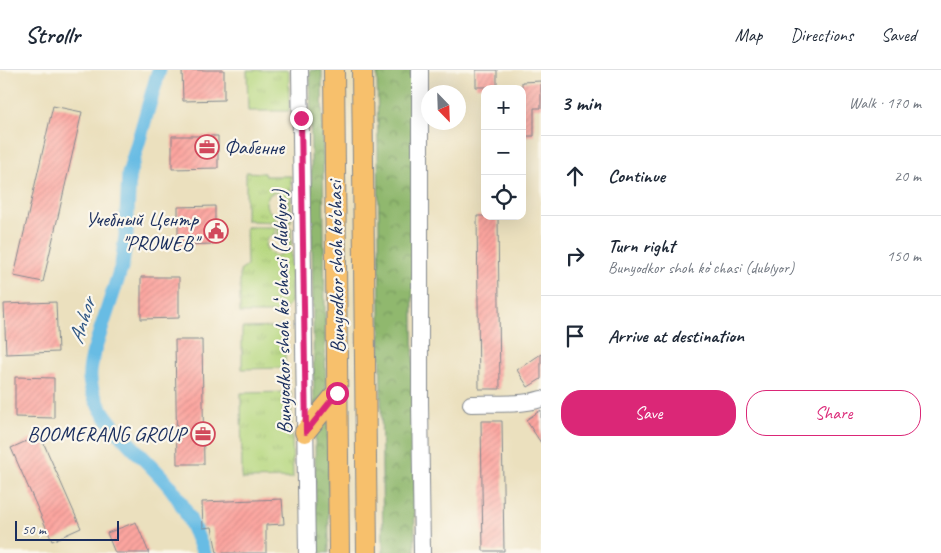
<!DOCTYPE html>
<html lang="en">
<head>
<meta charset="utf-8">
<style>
	:root { --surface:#fff; --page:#f6f6f7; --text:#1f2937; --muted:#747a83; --line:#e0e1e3; --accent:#db2777 }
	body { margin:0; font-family:Caveat,sans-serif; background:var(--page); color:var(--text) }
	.controls { position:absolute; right:15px; top:15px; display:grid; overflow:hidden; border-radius:10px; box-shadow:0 5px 20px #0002 }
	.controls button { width:45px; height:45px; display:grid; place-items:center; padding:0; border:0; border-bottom:1px solid var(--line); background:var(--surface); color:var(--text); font:25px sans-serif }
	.compass { position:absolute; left:421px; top:15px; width:45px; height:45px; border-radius:50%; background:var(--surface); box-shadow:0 5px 20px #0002; rotate:157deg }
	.scale { position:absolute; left:15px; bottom:12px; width:104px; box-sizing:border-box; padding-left:5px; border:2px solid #1b2f5e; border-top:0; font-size:14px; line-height:18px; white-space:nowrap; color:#1b2f5e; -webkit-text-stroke:4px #fbf7ec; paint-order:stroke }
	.stop { position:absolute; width:15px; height:15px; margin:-11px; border:4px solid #db2777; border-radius:50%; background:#fff }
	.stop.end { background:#db2777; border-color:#fff; box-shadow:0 1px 5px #0008 }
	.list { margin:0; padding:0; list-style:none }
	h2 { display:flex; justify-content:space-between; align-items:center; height:65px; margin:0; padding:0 20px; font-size:21px }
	h2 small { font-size:16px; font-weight:400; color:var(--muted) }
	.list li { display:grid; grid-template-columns:32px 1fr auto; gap:15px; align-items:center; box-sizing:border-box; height:80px; padding:0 20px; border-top:1px solid var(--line) }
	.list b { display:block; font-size:19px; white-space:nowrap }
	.list p { margin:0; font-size:16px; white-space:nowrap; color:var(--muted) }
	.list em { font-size:16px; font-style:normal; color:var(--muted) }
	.actions { display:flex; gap:10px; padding:15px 20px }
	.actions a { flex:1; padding:11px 0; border:1px solid var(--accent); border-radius:20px; text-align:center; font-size:18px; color:var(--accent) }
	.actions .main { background:var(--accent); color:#fff }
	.icon { flex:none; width:28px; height:28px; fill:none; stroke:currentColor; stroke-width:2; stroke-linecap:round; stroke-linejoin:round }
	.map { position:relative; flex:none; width:541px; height:483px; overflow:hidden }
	header { display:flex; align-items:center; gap:30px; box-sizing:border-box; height:70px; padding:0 25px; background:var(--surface); border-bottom:1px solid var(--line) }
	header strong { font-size:24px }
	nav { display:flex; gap:28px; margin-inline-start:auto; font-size:18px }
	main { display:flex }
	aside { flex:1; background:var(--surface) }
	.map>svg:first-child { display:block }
</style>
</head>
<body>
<header>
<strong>Strollr</strong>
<nav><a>Map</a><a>Directions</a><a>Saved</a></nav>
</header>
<main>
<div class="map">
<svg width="541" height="483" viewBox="0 0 541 483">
	<defs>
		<pattern id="grass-tufts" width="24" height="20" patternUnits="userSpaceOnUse" patternTransform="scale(1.25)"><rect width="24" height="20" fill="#b6d77f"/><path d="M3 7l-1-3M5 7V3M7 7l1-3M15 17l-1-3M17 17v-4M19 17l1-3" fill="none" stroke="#9cb970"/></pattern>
		<pattern id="forest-crowns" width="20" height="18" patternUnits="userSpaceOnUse" patternTransform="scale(1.25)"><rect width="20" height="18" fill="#90b86e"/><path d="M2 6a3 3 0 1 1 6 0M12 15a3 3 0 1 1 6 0" fill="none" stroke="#75965e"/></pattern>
		<pattern id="building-hatch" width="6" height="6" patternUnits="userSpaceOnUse" patternTransform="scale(1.25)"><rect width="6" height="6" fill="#fca59f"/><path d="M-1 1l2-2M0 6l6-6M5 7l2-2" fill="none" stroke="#d78e8b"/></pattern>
	</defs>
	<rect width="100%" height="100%" fill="#fbf7ec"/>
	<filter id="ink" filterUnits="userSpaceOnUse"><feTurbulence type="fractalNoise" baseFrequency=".02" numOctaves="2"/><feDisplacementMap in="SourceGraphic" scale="10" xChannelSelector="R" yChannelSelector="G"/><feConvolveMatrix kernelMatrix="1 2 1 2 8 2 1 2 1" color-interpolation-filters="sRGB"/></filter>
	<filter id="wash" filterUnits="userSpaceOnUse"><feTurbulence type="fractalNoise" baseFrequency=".0096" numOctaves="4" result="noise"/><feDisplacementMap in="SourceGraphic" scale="20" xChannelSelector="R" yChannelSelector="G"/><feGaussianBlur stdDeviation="1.12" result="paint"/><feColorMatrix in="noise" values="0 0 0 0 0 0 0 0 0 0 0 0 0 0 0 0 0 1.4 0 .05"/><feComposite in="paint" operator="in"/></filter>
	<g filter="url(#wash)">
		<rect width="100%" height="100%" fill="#ebe0be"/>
		<!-- grass -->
		<path fill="url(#grass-tufts)" stroke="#68836e" d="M247,0H289V41H248Z
			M246,102L264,103L265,106H291V152H279V144C288,141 292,128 280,123C267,118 259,139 275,144V152L251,151V150H246Z
			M246,157H275V164C261,169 263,182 276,186C286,184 290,176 285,168L278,164V157H291V232L284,241L280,243H240V201L247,196Z
			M285,257V298L242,299V258Z
			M291,322L293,408L242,409L241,323Z"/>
		<!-- forest -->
		<path fill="url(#forest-crowns)" stroke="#567466" d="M310,0H322L326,324L314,338Z
			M377,0H411L415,483H383Z
			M328,349L329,483H316L315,365Z"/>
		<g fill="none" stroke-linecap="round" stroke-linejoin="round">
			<!-- canal -->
			<path stroke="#67bce4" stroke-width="15" d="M159,0L129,104L126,165L122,195L94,281C92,290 89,299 90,308C92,348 147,387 171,418C185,436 195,462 204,483"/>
		</g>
		<g id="blocks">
			<!-- building -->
			<path fill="url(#building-hatch)" d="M182,0H224V30L183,31Z
				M476,0H497V17H476Z
				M541,11V38H534V66H522V12Z
				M53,36L82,42L43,212L14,206Z
				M172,66H218V98L172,99Z
				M215,136V174L178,175V137Z
				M477,146H498L500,319H479Z
				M141,207H179V248L141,249Z
				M56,232L58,282L6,284L4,234Z
				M175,270H202L204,394H177Z
				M541,284V309L528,317L517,300Z
				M15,307L54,308V348L15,347Z
				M541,340V373L526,350Z
				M481,351H502L504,481H483Z
				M40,365L81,458L52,471L11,378Z
				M282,429L284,454L266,455V483H217L212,457L203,458L202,432Z
				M136,452L149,483H115L107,463Z"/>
		</g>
	</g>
	<g filter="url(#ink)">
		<use href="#blocks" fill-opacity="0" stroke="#83888e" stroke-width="1"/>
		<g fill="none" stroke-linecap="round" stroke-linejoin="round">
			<!-- minor casing -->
			<g stroke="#83888e" stroke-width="18">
				<path id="minor" d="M300,0L307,483
					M420,0V332L422,483
					M471,334C494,333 519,336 541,329"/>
			</g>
			<!-- major casing -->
			<g stroke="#83888e" stroke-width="22">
				<path id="major" d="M334,0L339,483
					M362,0L367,483
					M305,362L337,323"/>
			</g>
			<!-- minor -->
			<use href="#minor" stroke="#fff" stroke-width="16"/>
			<!-- major -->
			<use href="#major" stroke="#f7c06c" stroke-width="20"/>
		</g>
	</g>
	<g fill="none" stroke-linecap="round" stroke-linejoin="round" filter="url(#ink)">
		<!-- route -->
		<path stroke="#db2777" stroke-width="6" d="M301,48L306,362L337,323"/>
	</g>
	<!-- icons -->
	<defs>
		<g id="office-ring" transform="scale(1.25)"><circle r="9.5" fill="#fbf7ec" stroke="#d1495b" stroke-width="1.5"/><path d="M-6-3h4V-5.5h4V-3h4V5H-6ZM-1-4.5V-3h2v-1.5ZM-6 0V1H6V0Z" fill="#d1495b"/></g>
		<g id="civic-ring" transform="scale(1.25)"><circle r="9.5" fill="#fbf7ec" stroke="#d1495b" stroke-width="1.5"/><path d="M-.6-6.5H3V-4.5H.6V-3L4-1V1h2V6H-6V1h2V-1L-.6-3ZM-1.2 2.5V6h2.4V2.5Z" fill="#d1495b"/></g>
	</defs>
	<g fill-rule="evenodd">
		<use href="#office-ring" x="207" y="77"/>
		<use href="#civic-ring" x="216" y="161"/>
		<use href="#office-ring" x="203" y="364"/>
	</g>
	<g text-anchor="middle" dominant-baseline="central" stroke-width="4.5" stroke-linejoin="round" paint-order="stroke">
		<!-- poi labels -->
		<g font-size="21" fill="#1b2f5e" stroke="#fbf7ec" text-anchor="end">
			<text x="224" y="77" text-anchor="start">Фабенне</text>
			<text x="198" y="149">Учебный Центр<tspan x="198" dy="24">"PROWEB"</tspan></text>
			<text x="186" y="364">BOOMERANG GROUP</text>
		</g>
		<!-- street labels -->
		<g font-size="21" fill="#1b2f5e" stroke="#fbf7ec">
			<text transform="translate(336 197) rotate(-91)">Bunyodkor shoh ko'chasi</text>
			<text transform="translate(282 242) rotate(-91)">Bunyodkor shoh koʻchasi (dublyor)</text>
		</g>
		<!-- water labels -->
		<g font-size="22" font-style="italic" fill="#325986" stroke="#fbf7ec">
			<text transform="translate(82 251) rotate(-73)">Anhor</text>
		</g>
	</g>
</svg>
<div class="controls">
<button>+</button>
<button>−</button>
<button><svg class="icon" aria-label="locate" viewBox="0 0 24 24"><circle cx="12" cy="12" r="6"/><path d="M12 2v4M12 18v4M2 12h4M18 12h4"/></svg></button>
</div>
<svg class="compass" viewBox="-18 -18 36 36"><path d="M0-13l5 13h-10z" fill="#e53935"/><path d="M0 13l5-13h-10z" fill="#747a83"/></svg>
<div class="scale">50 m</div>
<div class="stop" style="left:337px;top:323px"></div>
<div class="stop end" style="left:301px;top:48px"></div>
</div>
<aside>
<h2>3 min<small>Walk · 170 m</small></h2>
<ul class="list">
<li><svg class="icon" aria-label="ahead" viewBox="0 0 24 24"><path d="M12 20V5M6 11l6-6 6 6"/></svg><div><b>Continue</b></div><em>20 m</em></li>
<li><svg class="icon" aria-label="right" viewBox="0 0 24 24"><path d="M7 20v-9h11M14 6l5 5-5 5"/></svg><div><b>Turn right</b><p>Bunyodkor shoh koʻchasi (dublyor)</p></div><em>150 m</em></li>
<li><svg class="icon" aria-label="arrive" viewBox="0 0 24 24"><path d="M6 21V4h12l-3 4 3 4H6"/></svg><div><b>Arrive at destination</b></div></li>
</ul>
<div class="actions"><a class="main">Save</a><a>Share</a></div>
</aside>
</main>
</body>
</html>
